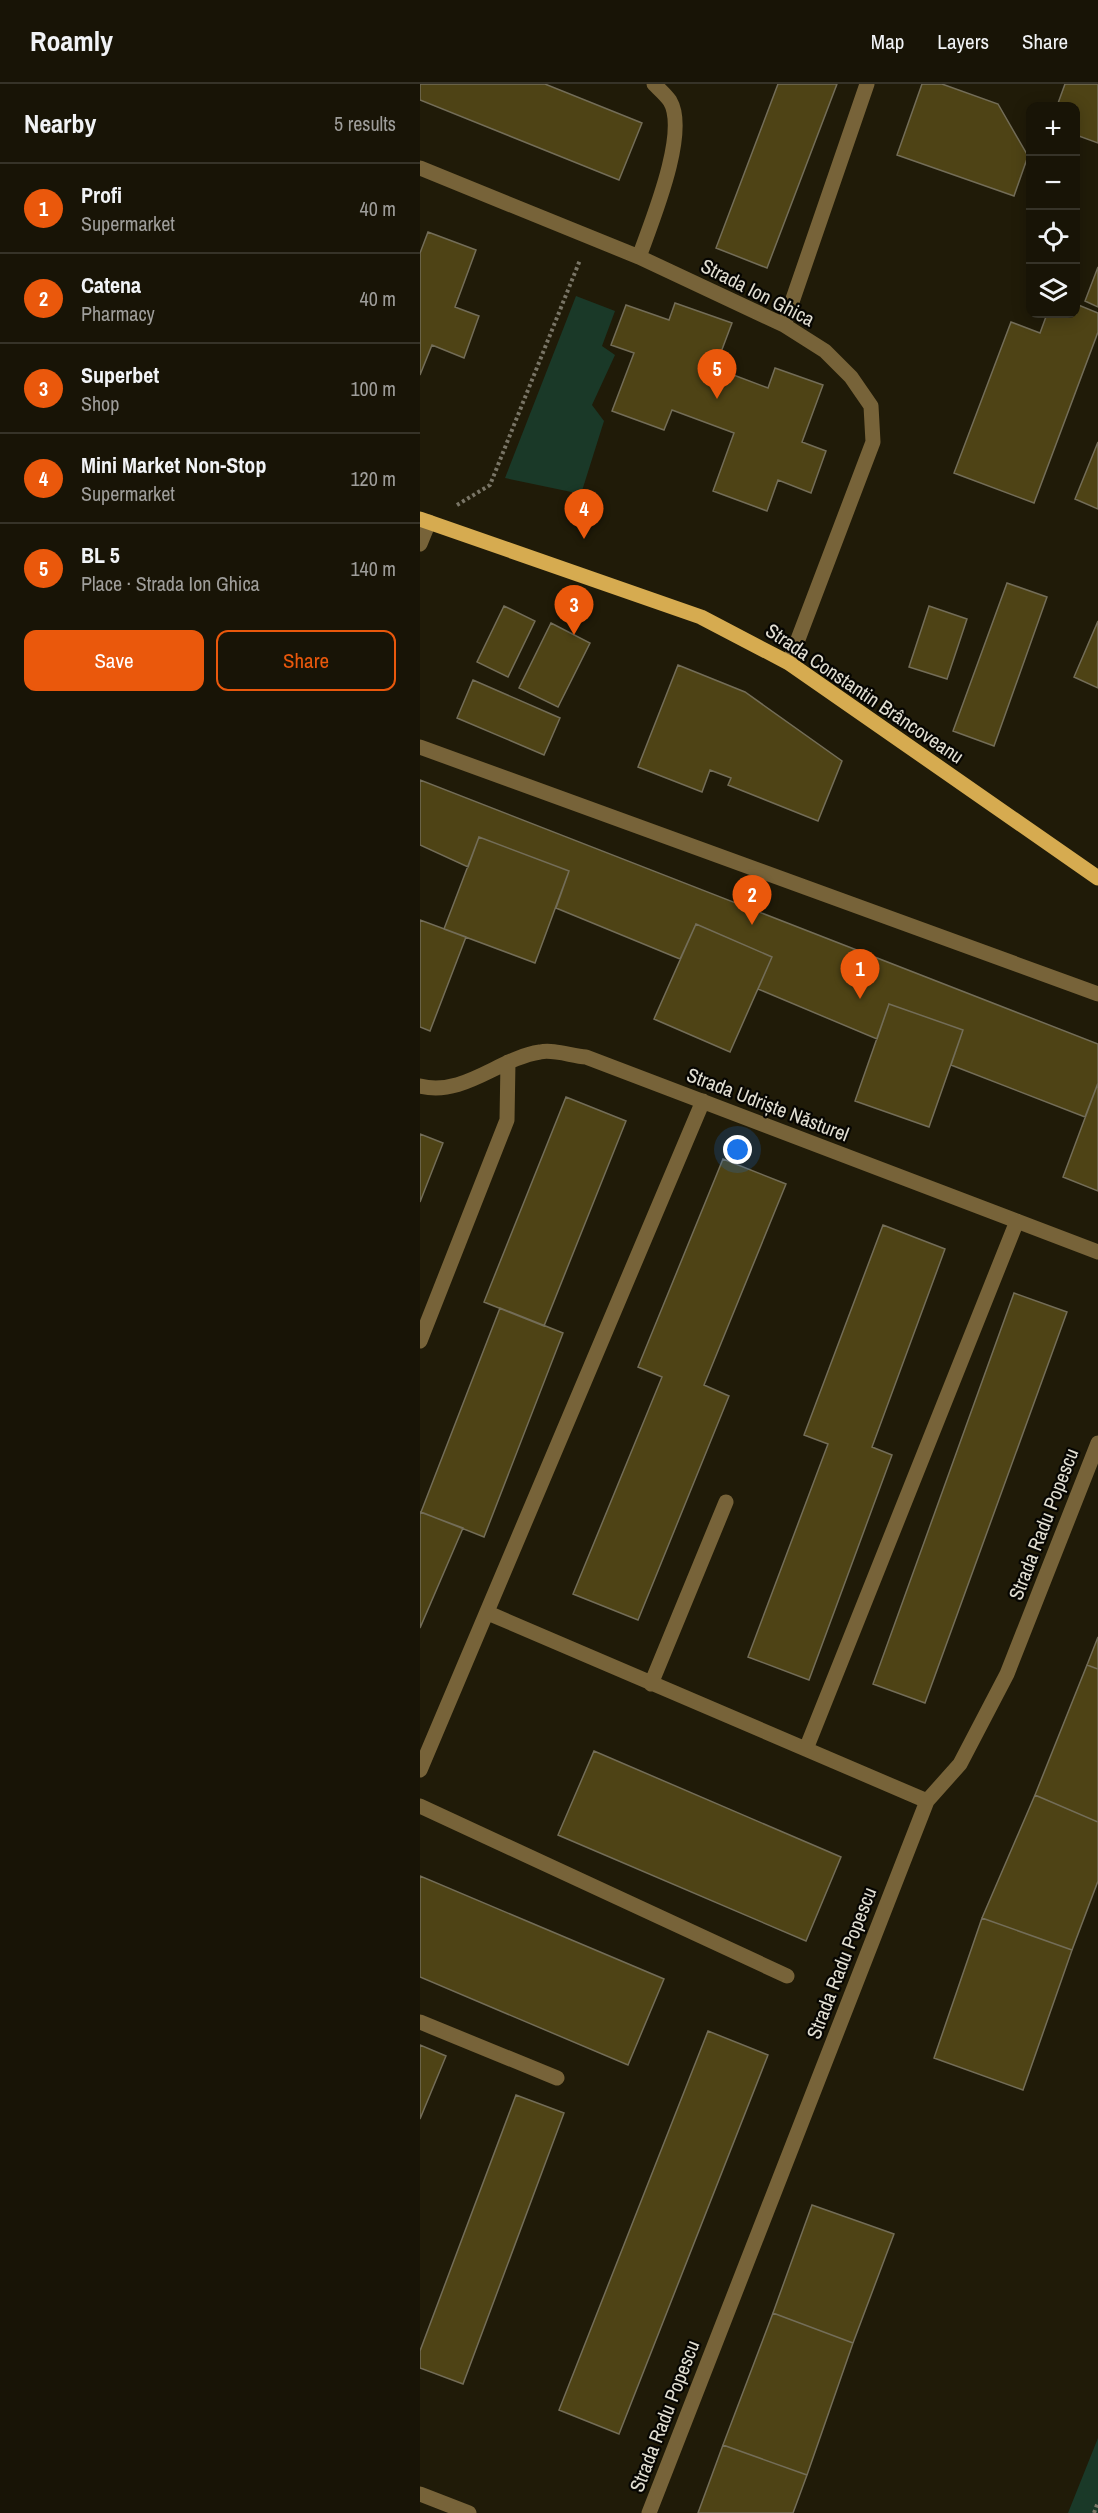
<!DOCTYPE html>
<html lang="en">
<head>
<meta charset="utf-8">
<style>
	:root { --surface:#181406; --page:#211d10; --text:#f1f3f6; --muted:#9f9e9b; --line:#363328; --accent:#ea580c }
	body { margin:0; font-family:"Archivo Narrow",sans-serif; background:var(--page); color:var(--text) }
	.controls { position:absolute; right:18px; top:18px; display:grid; overflow:hidden; border-radius:12px; box-shadow:0 3px 15px #0003 }
	.controls button { width:54px; height:54px; display:grid; place-items:center; padding:0; border:0; border-bottom:2px solid var(--line); background:var(--surface); color:var(--text); font:30px sans-serif }
	.you { position:absolute; left:318px; top:1066px; width:21px; height:21px; margin:-15px; border:4px solid #fff; border-radius:50%; background:#1a73e8; box-shadow:0 0 0 9px #1a73e833 }
	.badge { display:grid; place-items:center; width:39px; height:39px; border-radius:50%; background:var(--accent); color:#fff; font-size:20px; font-weight:700 }
	.pin { position:absolute; translate:-50% -50px; filter:drop-shadow(0 2px 3px #0008) }
	.pin::after { content:''; position:absolute; top:32px; width:21px; height:18px; background:inherit; clip-path:polygon(0 0,100% 0,50% 100%) }
	.list { margin:0; padding:0; list-style:none }
	h2 { display:flex; justify-content:space-between; align-items:center; height:78px; margin:0; padding:0 24px; font-size:26px }
	h2 small { font-size:20px; font-weight:400; color:var(--muted) }
	.list li { display:grid; grid-template-columns:39px 1fr auto; gap:18px; align-items:center; box-sizing:border-box; height:90px; padding:0 24px; border-top:2px solid var(--line) }
	.list b { display:block; font-size:22px; white-space:nowrap }
	.list p { margin:0; font-size:20px; white-space:nowrap; color:var(--muted) }
	.list em { font-size:20px; font-style:normal; color:var(--muted) }
	.actions { display:flex; gap:12px; padding:18px 24px }
	.actions a { flex:1; padding:14px 0; border:2px solid var(--accent); border-radius:12px; text-align:center; font-size:21px; color:var(--accent) }
	.actions .main { background:var(--accent); color:#fff }
	.icon { flex:none; width:33px; height:33px; fill:none; stroke:currentColor; stroke-width:2; stroke-linecap:round; stroke-linejoin:round }
	.map { position:relative; flex:none; width:678px; height:2429px; overflow:hidden }
	header { display:flex; align-items:center; gap:36px; box-sizing:border-box; height:84px; padding:0 30px; background:var(--surface); border-bottom:2px solid var(--line) }
	header strong { font-size:28px }
	nav { display:flex; gap:33px; margin-inline-start:auto; font-size:21px }
	main { display:flex }
	aside { flex:1; background:var(--surface) }
	.map>svg:first-child { display:block }
</style>
</head>
<body>
<header>
<strong>Roamly</strong>
<nav><a>Map</a><a>Layers</a><a>Share</a></nav>
</header>
<main>
<aside>
<h2>Nearby<small>5 results</small></h2>
<ul class="list">
<li><span class="badge">1</span><div><b>Profi</b><p>Supermarket</p></div><em>40 m</em></li>
<li><span class="badge">2</span><div><b>Catena</b><p>Pharmacy</p></div><em>40 m</em></li>
<li><span class="badge">3</span><div><b>Superbet</b><p>Shop</p></div><em>100 m</em></li>
<li><span class="badge">4</span><div><b>Mini Market Non-Stop</b><p>Supermarket</p></div><em>120 m</em></li>
<li><span class="badge">5</span><div><b>BL 5</b><p>Place · Strada Ion Ghica</p></div><em>140 m</em></li>
</ul>
<div class="actions"><a class="main">Save</a><a>Share</a></div>
</aside>
<div class="map">
<svg width="678" height="2429" viewBox="0 0 678 2429">
	<rect width="100%" height="100%" fill="#201b08"/>
	<!-- green -->
	<path fill="#1a3928" d="M156,212L195,227L182,262L195,271L172,321L184,337L161,410L85,394Z
		M678,2354V2429H648Z"/>
	<!-- building -->
	<path fill="#4e4315" stroke="#736d58" stroke-width="1.5" d="M0,0H125L222,39L199,96L0,16Z
		M358,0H417L347,184L296,164Z
		M502,0H522L578,20L608,72L594,112L477,71Z
		M645,0H678V59L656,51V22H637Z
		M8,148L56,166L35,223L59,232L44,274L12,261L0,291V169Z
		M678,183V223L665,217Z
		M255,219L312,239L295,284L348,304L355,284L403,301L382,358L406,367L391,409L358,396L347,427L293,407L314,349L252,326L244,346L192,327L214,269L191,261L206,221L249,236Z
		M656,220L678,229V248L614,419L534,389L591,238L620,249L627,230H656Z
		M678,358V425L655,415Z
		M587,499L627,513L574,662L533,647Z
		M84,522L115,537L88,593L57,578Z
		M509,522L547,535L527,595L489,583Z
		M678,537V604L654,593Z
		M131,539L170,559L138,623L99,604Z
		M258,581L325,608L422,677L398,737L308,701L311,694L290,686L282,708L218,683Z
		M53,596L140,634L124,671L37,634Z
		M0,696L678,960V999L665,1033L531,981L543,946L469,920L457,955L338,905L352,873L276,840L260,875L136,824L149,787L59,753L48,783L0,761Z
		M59,753L149,787L115,879L24,845Z
		M0,836L46,853L10,947L0,943Z
		M276,840L352,873L310,968L234,935Z
		M469,920L543,946L509,1043L435,1017Z
		M678,999V1107L643,1093Z
		M146,1013L206,1037L124,1242L64,1218Z
		M0,1050L23,1059L0,1118Z
		M303,1075L366,1100L284,1301L309,1312L218,1536L153,1510L242,1293L218,1283Z
		M463,1141L525,1165L452,1363L472,1371L389,1596L328,1573L408,1360L384,1351Z
		M594,1209L647,1228L505,1619L453,1600Z
		M80,1224L143,1249L64,1453L1,1428Z
		M0,1428L43,1444L0,1544Z
		M678,1553V1585L667,1581Z
		M667,1581L678,1585V1738L615,1711Z
		M174,1667L421,1773L386,1857L138,1751Z
		M615,1711L678,1738V1797L652,1866L562,1834Z
		M0,1792L244,1895L208,1981L0,1893Z
		M562,1834L652,1866L603,2006L514,1974Z
		M288,1947L348,1971L199,2350L139,2326Z
		M0,1961L26,1972L0,2035Z
		M96,2011L144,2029L43,2300L0,2284V2267Z
		M392,2121L474,2150L433,2259L353,2229Z
		M353,2229L433,2259L387,2391L303,2361Z
		M303,2361L387,2391L373,2429H278Z"/>
	<g fill="none" stroke-linecap="round" stroke-linejoin="round">
		<!-- path -->
		<path stroke="#797566" stroke-width="4" stroke-dasharray="3 3" stroke-linecap="butt" d="M37,421L70,401L160,176
			M674,2429L678,2418"/>
		<!-- minor -->
		<path stroke="#776339" stroke-width="15" d="M0,84L219,173L364,241L405,267L431,293L451,322L453,358L369,579
			M219,173C231,139 269,49 250,17C246,11 239,5 234,0
			M364,241L447,0
			M0,460L9,438
			M0,663L678,910
			M0,1002C44,1013 79,974 120,968C133,965 152,972 166,973L678,1168
			M0,1257L87,1036L88,978
			M68,1529L507,1717
			M231,1600L306,1418
			M386,1665L597,1137
			M0,1686L283,1017
			M0,1722L367,1892
			M0,1938L137,1994
			M0,2410L49,2429
			M229,2429L507,1717L540,1680L587,1590L678,1359"/>
		<!-- major -->
		<path stroke="#d6ab50" stroke-width="15" d="M0,435L281,533L369,579L678,794"/>
	</g>
	<g text-anchor="middle" dominant-baseline="central" stroke-width="4.5" stroke-linejoin="round" paint-order="stroke">
		<!-- street labels -->
		<g font-size="20" fill="#e1ded2" stroke="#070602">
			<text transform="translate(338 208) rotate(27)">Strada Ion Ghica</text>
			<text transform="translate(445 609) rotate(34)">Strada Constantin Brâncoveanu</text>
			<text transform="translate(348 1020) rotate(21)">Strada Udriște Năsturel</text>
			<text transform="translate(623 1440) rotate(-69)">Strada Radu Popescu</text>
			<text transform="translate(421 1879) rotate(-69)">Strada Radu Popescu</text>
			<text transform="translate(244 2332) rotate(-69)">Strada Radu Popescu</text>
		</g>
	</g>
</svg>
<div class="controls">
<button>+</button>
<button>−</button>
<button><svg class="icon" aria-label="locate" viewBox="0 0 24 24"><circle cx="12" cy="12" r="6"/><path d="M12 2v4M12 18v4M2 12h4M18 12h4"/></svg></button>
<button><svg class="icon" aria-label="layers" viewBox="0 0 24 24"><path d="M12 4l9 5-9 5-9-5zM3 14l9 5 9-5"/></svg></button>
</div>
<div class="you"></div>
<div class="pin badge" style="left:440px;top:915px">1</div>
<div class="pin badge" style="left:332px;top:841px">2</div>
<div class="pin badge" style="left:154px;top:551px">3</div>
<div class="pin badge" style="left:164px;top:455px">4</div>
<div class="pin badge" style="left:297px;top:315px">5</div>
</div>
</main>
</body>
</html>
